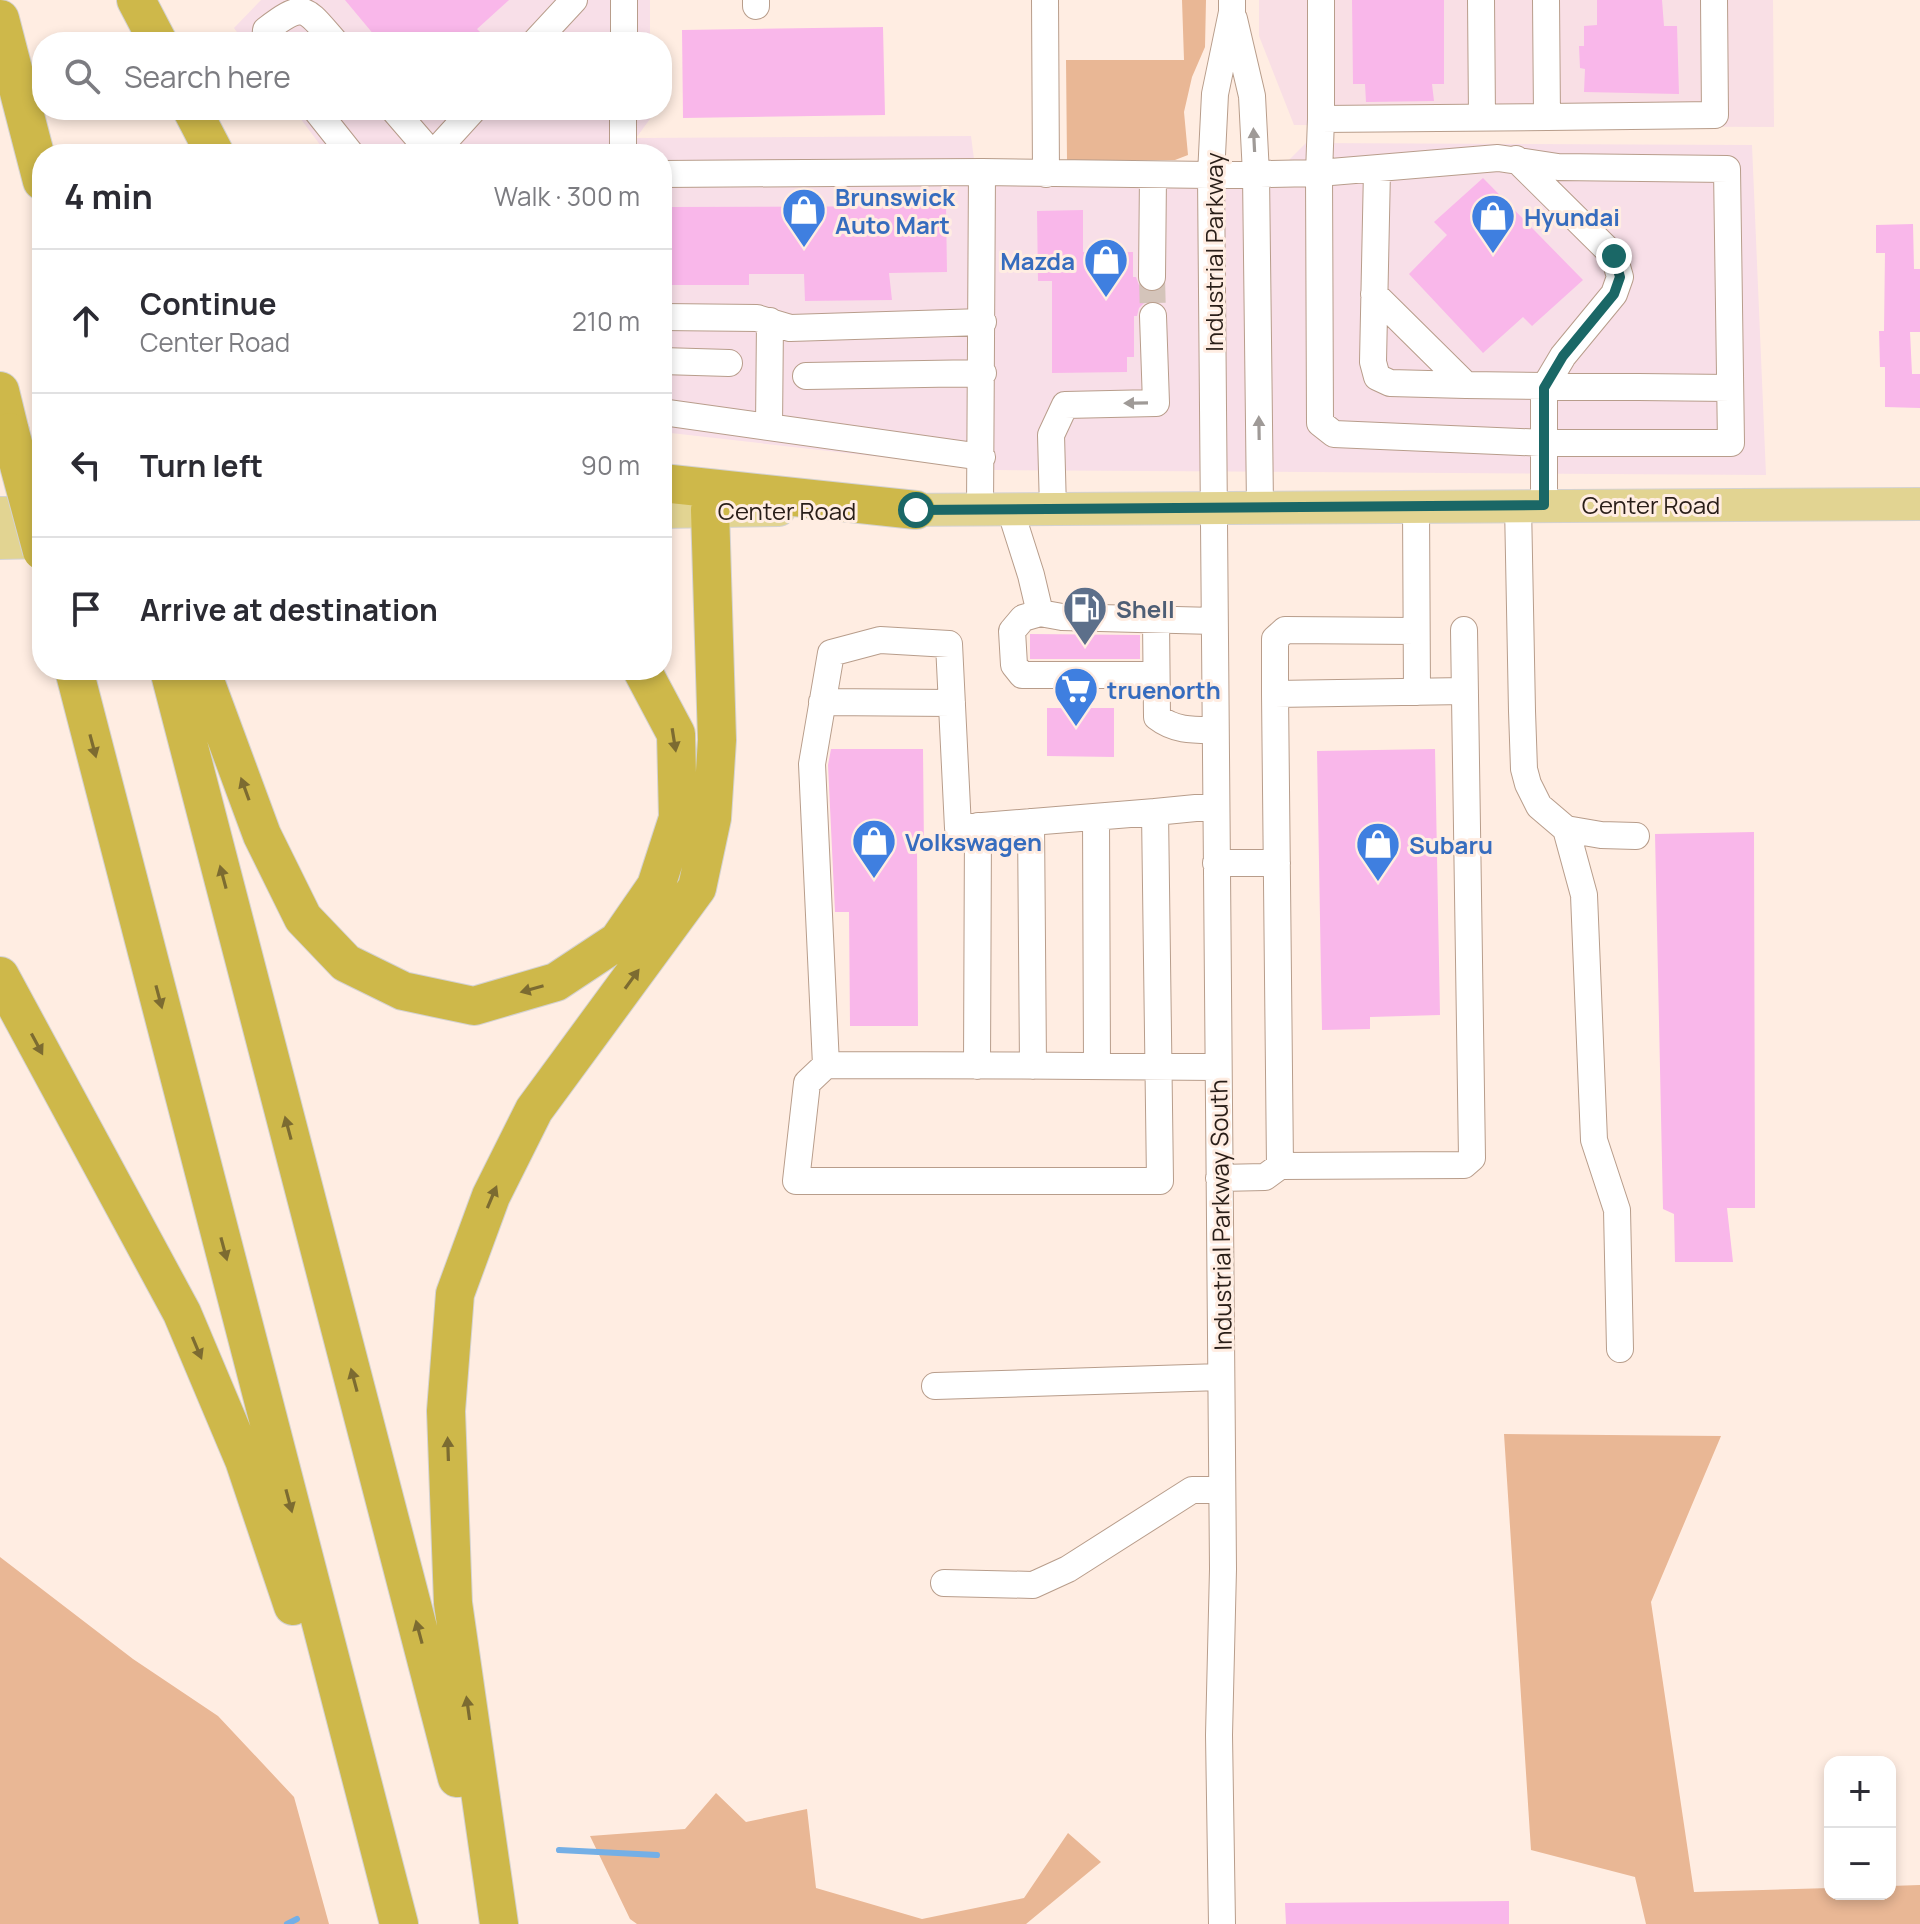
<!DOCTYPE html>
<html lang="en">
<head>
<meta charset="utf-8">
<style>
	:root { --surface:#fff; --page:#f7f7f7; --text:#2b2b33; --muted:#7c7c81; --line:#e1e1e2 }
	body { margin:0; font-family:Manrope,sans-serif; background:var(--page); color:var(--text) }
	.controls { position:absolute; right:24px; bottom:24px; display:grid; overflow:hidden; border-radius:16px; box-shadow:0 4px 12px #0003 }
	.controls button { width:72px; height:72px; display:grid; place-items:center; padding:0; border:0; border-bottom:2px solid var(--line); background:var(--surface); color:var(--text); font:40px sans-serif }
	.stop { position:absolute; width:24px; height:24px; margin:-18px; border:6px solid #1a6766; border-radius:50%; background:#fff }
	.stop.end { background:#1a6766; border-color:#fff; box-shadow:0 2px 8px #0008 }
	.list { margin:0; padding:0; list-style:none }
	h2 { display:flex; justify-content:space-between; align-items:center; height:104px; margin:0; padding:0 32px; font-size:34px }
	h2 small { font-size:26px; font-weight:400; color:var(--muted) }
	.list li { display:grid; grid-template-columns:52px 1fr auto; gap:24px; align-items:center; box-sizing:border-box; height:144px; padding:0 32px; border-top:2px solid var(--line) }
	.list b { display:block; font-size:30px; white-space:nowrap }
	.list p { margin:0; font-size:26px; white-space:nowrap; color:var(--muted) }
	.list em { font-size:26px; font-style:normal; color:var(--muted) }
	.icon { flex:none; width:44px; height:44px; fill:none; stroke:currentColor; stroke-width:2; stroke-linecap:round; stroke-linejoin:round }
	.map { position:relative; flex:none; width:1920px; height:1924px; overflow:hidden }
	.search { position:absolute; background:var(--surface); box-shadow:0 4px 12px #0003; left:32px; top:32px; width:640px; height:88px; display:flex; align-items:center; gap:20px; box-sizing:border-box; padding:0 28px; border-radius:32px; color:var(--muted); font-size:30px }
	.panel { position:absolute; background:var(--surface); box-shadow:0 4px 12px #0003; left:32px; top:144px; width:640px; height:536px; border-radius:32px }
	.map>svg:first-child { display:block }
</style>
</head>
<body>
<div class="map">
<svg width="1920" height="1924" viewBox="0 0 1920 1924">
	<rect width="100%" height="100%" fill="#ffede2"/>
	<!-- commercial -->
	<path fill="#f8dfe8" d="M261,0H650V42H244L234,28Z
		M294,110H650V119L636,138L971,136L975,167L1191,187H1288V161L1306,143L1752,145L1766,475L996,470L662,432V154H327Z"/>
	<!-- industrial -->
	<path fill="#f9dfe5" d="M1259,0H1773L1774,127L1294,125L1259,36Z"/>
	<!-- green -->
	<path fill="#e9b795" d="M1182,0H1206L1205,47L1192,77L1184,112L1188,155L1175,160H1067L1066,60H1184Z
		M1504,1434L1721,1436L1651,1602L1694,1892L1830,1888V1894H1890V1886L1920,1885V1924H1646L1635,1877L1531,1850Z
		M0,1557L133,1659L218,1716L294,1797L329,1924H0Z
		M716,1793L746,1822L807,1809L816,1888L922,1919L1024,1898L1068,1833L1101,1862L1026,1924H637L630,1919L590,1836L685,1829Z"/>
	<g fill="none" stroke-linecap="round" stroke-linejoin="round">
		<!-- stream -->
		<path stroke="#74afe6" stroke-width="6" d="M559,1850L657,1855
			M287,1924L297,1919"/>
	</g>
	<!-- building -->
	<path fill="#f9b7ea" d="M345,0H509L477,29L490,42H380Z
		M1352,0H1444V84H1432L1434,101L1366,102L1365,84H1353Z
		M1597,0H1662L1664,26H1677L1679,94L1584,92L1585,69L1580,68L1579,46H1584V26L1597,25Z
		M883,27L885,115L683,118L682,30Z
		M1483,178L1583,280L1532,326L1523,317L1483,353L1409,274L1447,235L1434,222Z
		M946,206L947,272L889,273L892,300L805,301L804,274H749V285H662V226L669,225V207Z
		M1083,210V252H1133V277H1136L1139,285L1151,293L1160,291V302H1145L1139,308L1137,316H1134V357H1127V372L1052,373V281H1038L1037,211Z
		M1913,224L1914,269H1920V332H1910L1912,374H1920V408L1885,407V367H1880L1879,331H1884L1885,253H1876V225Z
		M1030,634L1140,635V659H1030Z
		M1047,708H1114V757L1047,756Z
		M831,749H923L924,848H917L918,1026H850L849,912H835L828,765Z
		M1435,749L1440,1015L1370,1017V1029L1322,1030L1317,751Z
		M1754,832L1755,1208H1727L1733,1262H1675L1674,1214L1663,1209L1655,834Z
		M1509,1901V1924H1286L1285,1903Z"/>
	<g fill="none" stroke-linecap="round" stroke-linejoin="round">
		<!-- minor-tunnel -->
		<path stroke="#d4c4ba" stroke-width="26" stroke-dasharray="26 13" stroke-linecap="butt" d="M1152,277L1153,316"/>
		<!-- minor casing -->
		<g stroke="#b89d8b" stroke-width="28">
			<path id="minor" d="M756,0V6
				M1045,0L1046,174
				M1321,0V119L1547,117L1546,0
				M1481,0L1482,117
				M1234,19L1252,96L1256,174L1260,506
				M265,42L266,30C305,0 305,8 335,42
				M535,42L574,0
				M624,42V0
				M316,110L351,154
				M394,110L432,154
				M1547,117L1715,115L1714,0
				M433,154L473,110
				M623,154V110
				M1516,159L1614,256L1620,277L1614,294L1563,356L1544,388V505
				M1377,170L1373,362L1377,377L1390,383L1466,385L1730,388
				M982,172L1211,175L1319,173L1320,423L1334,434L1545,443H1731L1727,169L1558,167L1498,158L1319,173L1321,119
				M662,174L982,172L980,509
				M1152,277L1153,175
				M1374,294L1466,385
				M662,317L757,318L790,328L983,322
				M662,361L729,363
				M806,376L983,373
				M662,412L982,457
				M769,427L770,321
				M1518,505L1522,711L1524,769L1528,784L1539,806L1566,829L1601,835L1636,836
				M1416,506L1417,692
				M1010,509L1031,575L1040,613L1062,617L1214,621
				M1053,509L1051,435L1065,405L1156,403L1153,316
				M1040,613L1023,618L1012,631L1014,665L1022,675H1156
				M1156,620L1157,717C1175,731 1194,730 1215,730
				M1275,694V639L1285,630L1416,631
				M822,702L952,703
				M1155,812L1216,806
				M1096,817L1097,1066
				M1031,822L1033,1066
				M1566,829L1584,895L1594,1140L1617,1210L1620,1349
				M1216,863H1277
				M826,1065L812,764L831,653L880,640L949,644L958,828L1155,812L1160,1181H796L807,1083L826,1065C957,1065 1087,1066 1218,1067
				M977,1066L978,826
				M1280,1166L1275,694L1465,691
				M1219,1178L1265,1177L1280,1166L1464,1165L1472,1158L1464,630
				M935,1386L1221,1377
				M944,1583L1033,1585L1068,1569L1192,1490H1222
				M1222,1924L1219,1735L1223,1569L1211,175L1215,94L1232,12V0"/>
		</g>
		<!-- major casing -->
		<g stroke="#d4d2d1" stroke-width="34">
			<path id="major" d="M893,510L1920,504
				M662,512L779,510
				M0,513H42
				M0,543L42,542"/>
		</g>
		<!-- highway casing -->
		<g stroke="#d4d2d1" stroke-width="40">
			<path id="highway" d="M136,0L158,42
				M0,19L42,181
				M192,110L215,154
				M0,391L10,432
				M662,483L916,510
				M74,670L399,1924
				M169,670L457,1778
				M201,670L262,835L303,918L346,963L403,991L474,1006L556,982L618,941L656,886L678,818L676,734L642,670
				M0,976L182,1313L244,1460L293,1606
				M499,1924L453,1603L446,1411L455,1294L491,1196L534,1110L697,888L712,818L717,740L710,510"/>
		</g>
		<!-- minor -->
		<use href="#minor" stroke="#fff" stroke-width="26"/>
		<!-- major -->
		<use href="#major" stroke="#e2d492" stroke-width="32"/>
		<!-- highway -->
		<use href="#highway" stroke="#ceb84a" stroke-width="38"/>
		<!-- highway-bridge casing -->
		<g stroke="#d4d2d1" stroke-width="40" stroke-linecap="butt">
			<path id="highway-bridge" d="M10,432L42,551"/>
		</g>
		<!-- highway-bridge -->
		<use href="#highway-bridge" stroke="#ceb84a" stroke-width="38"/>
	</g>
	<!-- one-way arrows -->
	<defs><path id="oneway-solid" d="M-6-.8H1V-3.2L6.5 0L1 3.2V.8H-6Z" transform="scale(2)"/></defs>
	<g fill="#9f9a97">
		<use href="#oneway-solid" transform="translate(1254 140) rotate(-93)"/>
		<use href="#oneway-solid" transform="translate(1136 403) rotate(179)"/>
		<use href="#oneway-solid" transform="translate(1259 428) rotate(-91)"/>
	</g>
	<g fill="#7c6b31">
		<use href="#oneway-solid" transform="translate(674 740) rotate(81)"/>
		<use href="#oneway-solid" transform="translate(93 746) rotate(75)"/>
		<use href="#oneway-solid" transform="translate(245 789) rotate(-110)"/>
		<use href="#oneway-solid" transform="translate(223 877) rotate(-105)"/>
		<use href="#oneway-solid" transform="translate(632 979) rotate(-54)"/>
		<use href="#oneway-solid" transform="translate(532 989) rotate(164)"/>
		<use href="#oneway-solid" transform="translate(159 997) rotate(75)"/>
		<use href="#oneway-solid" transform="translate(37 1044) rotate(62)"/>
		<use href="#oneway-solid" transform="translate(288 1128) rotate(-105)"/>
		<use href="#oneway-solid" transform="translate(492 1197) rotate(-67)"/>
		<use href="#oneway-solid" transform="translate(224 1249) rotate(75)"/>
		<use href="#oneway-solid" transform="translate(197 1348) rotate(67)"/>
		<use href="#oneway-solid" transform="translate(354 1380) rotate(-105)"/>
		<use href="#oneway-solid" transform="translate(448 1449) rotate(-92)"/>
		<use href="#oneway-solid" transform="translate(289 1501) rotate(75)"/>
		<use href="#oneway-solid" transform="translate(419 1632) rotate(-105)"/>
		<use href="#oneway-solid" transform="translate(468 1708) rotate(-98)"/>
	</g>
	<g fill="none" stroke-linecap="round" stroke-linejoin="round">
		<!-- route -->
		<path stroke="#1a6766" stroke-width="10" d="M916,510L1544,505V388L1563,356L1614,294L1620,277L1614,256"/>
	</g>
	<!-- icons -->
	<defs>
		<g id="shop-pin" transform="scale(2.3)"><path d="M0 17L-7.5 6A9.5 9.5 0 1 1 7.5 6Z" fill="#3f7fe0" stroke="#ffede2"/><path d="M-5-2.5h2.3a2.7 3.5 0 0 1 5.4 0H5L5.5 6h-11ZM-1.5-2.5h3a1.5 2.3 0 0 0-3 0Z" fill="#fff"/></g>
		<g id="fuel-pin" transform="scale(2.3)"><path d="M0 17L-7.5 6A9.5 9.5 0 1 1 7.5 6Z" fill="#5c6f8a" stroke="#ffede2"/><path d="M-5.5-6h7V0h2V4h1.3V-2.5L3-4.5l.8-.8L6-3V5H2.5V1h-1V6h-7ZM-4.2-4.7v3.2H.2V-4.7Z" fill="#fff"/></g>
		<g id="supermarket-pin" transform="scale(2.3)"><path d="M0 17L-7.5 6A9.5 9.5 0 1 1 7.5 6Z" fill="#3f7fe0" stroke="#ffede2"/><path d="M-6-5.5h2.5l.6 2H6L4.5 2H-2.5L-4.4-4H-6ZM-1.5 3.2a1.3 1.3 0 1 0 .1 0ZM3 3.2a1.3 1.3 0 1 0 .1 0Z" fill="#fff"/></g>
	</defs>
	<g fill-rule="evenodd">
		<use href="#shop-pin" x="804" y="210"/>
		<use href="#shop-pin" x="1493" y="216"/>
		<use href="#shop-pin" x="1106" y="260"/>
		<use href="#fuel-pin" x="1085" y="608"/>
		<use href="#supermarket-pin" x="1076" y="689"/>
		<use href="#shop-pin" x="874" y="841"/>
		<use href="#shop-pin" x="1378" y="844"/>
	</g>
	<g text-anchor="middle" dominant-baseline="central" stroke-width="6" stroke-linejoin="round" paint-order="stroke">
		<!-- shop labels -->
		<g font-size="24" font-weight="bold" fill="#366cbe" stroke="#ffede2" text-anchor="start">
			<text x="835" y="196">Brunswick<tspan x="835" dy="28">Auto Mart</tspan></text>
			<text x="1524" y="216">Hyundai</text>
			<text x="1075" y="260" text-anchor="end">Mazda</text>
			<text x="1107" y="689">truenorth</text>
			<text x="905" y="841">Volkswagen</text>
			<text x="1409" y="844">Subaru</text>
		</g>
		<!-- street labels -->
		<g font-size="24" fill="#291e18" stroke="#ffede2">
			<text transform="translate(1213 252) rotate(-90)">Industrial Parkway</text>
			<text x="1651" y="504">Center Road</text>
			<text x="787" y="510">Center Road</text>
			<text transform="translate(1220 1215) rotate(-91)">Industrial Parkway South</text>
		</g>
		<!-- service labels -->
		<g font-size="24" font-weight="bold" fill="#4e5e75" stroke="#ffede2" text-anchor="start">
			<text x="1116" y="608">Shell</text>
		</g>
	</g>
</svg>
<div class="controls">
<button>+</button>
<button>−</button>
</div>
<div class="stop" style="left:916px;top:510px"></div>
<div class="stop end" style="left:1614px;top:256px"></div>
<div class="search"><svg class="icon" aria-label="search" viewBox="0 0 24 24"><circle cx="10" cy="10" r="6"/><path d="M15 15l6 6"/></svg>Search here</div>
<section class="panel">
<h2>4 min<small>Walk · 300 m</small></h2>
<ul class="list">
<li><svg class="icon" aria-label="ahead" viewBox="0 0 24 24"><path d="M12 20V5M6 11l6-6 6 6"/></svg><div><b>Continue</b><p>Center Road</p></div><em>210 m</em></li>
<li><svg class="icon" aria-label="left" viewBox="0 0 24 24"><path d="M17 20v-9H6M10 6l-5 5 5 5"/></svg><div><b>Turn left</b></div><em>90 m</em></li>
<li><svg class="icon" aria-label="arrive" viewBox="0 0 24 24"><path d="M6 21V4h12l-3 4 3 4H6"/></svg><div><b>Arrive at destination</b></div></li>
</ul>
</section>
</div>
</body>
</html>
